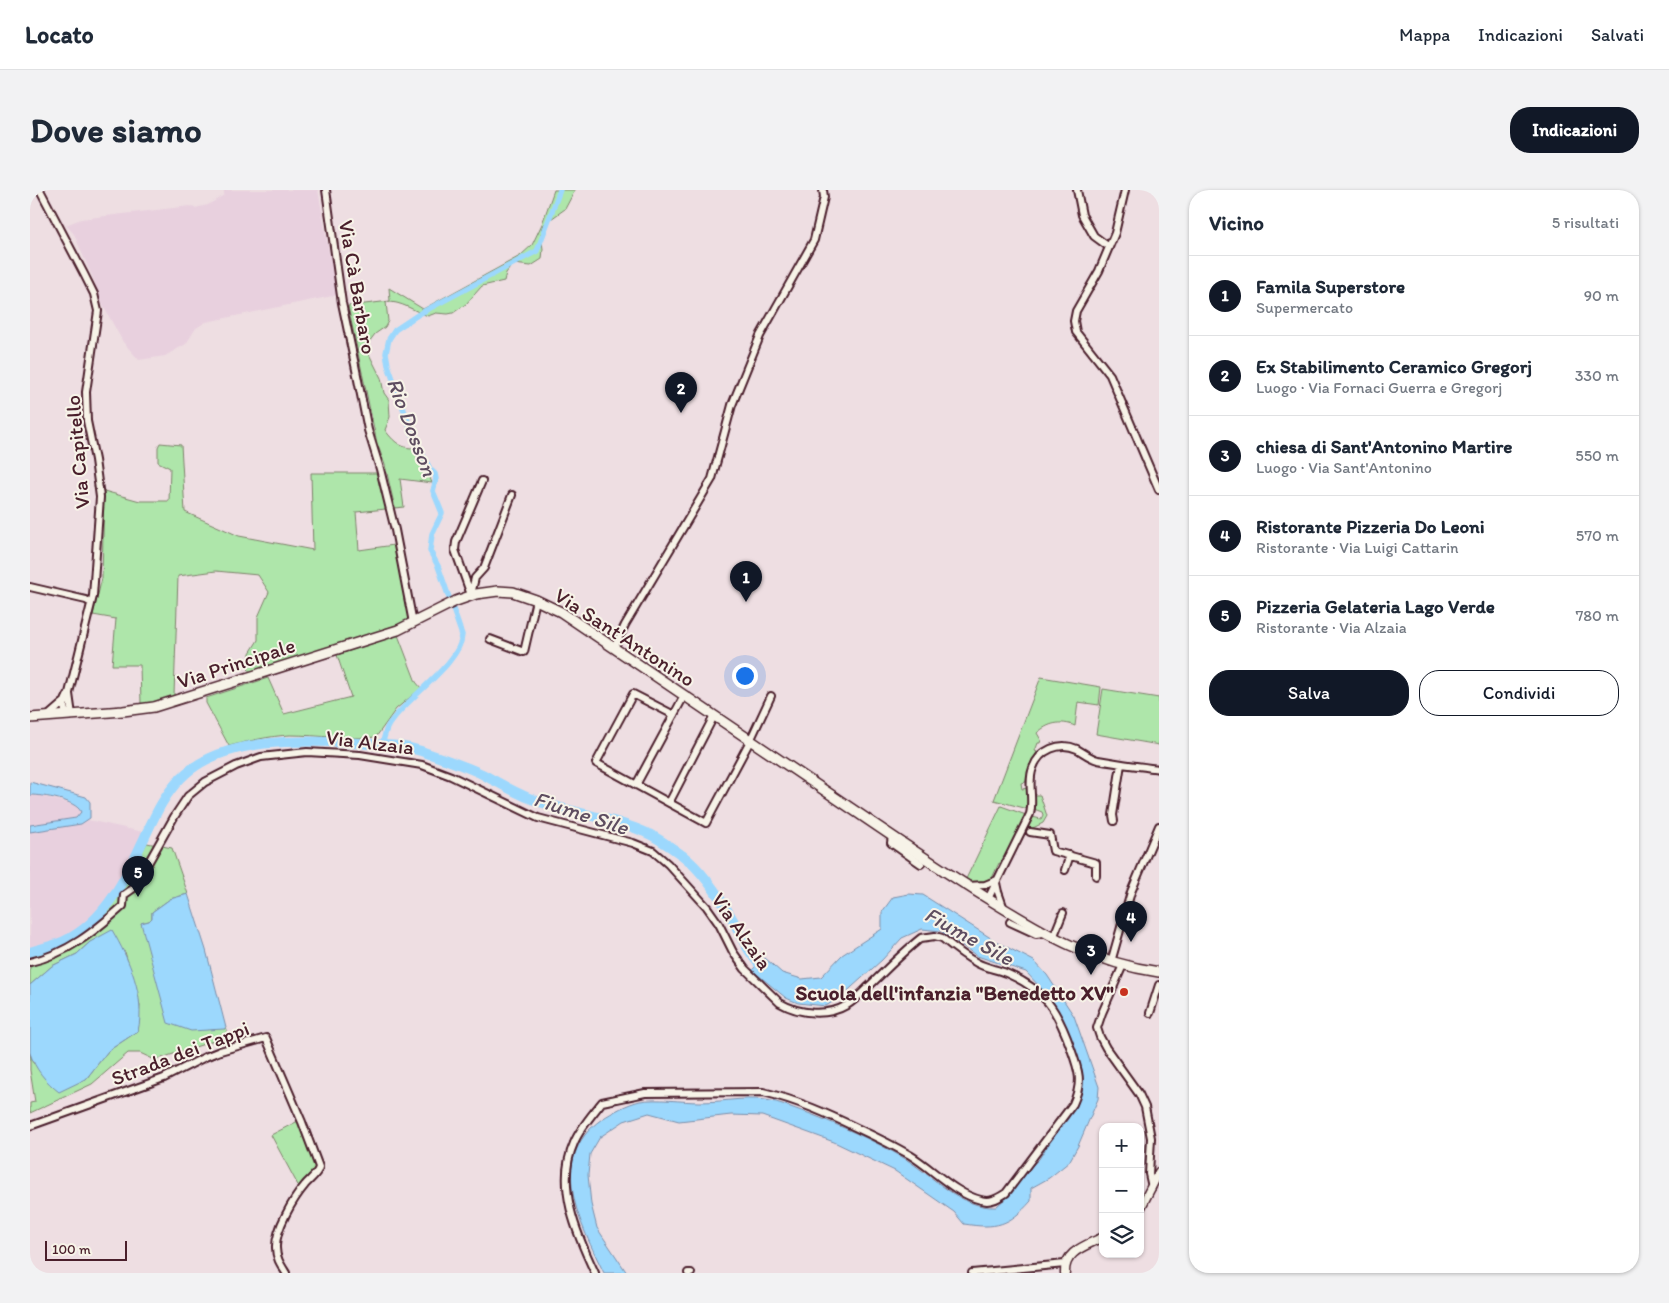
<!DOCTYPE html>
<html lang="it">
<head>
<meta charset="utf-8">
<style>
	:root { --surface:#fff; --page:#f2f2f3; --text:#1f2937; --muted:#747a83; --line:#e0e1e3; --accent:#111827 }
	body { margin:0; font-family:Itim,sans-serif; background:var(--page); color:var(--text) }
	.controls { position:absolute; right:15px; bottom:15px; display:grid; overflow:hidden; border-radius:10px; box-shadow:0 1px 4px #0004 }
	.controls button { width:45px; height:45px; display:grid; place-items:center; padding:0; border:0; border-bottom:1px solid var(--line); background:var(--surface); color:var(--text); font:25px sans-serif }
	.scale { position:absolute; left:15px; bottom:12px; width:82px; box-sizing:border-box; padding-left:5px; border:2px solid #4a1f2b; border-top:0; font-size:14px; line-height:18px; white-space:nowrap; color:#4a1f2b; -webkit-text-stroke:4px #f7f3e8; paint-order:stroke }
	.you { position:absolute; left:714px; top:485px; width:18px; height:18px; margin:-12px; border:4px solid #fff; border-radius:50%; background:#1a73e8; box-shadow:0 0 0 8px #1a73e833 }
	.badge { display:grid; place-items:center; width:32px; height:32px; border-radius:50%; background:var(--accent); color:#fff; font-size:16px; font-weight:700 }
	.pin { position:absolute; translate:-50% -41px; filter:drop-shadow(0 1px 2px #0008) }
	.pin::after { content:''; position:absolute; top:26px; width:18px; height:15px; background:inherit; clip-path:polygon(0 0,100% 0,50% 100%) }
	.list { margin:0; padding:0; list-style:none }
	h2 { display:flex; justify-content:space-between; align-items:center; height:65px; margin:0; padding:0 20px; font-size:21px }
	h2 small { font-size:16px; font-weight:400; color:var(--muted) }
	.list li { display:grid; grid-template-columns:32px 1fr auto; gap:15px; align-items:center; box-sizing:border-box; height:80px; padding:0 20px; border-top:1px solid var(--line) }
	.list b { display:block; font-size:19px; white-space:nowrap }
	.list p { margin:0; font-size:16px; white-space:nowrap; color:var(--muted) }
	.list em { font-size:16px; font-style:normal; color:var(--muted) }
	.actions { display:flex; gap:10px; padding:15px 20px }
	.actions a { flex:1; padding:11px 0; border:1px solid var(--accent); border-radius:20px; text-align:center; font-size:18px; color:var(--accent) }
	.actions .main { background:var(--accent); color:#fff }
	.icon { flex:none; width:28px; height:28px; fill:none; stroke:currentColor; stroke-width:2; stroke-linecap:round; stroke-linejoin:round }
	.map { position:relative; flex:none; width:1129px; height:1083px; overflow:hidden; border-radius:20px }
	header { display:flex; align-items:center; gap:30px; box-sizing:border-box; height:70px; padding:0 25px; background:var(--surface); border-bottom:1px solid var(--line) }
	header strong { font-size:24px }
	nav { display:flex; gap:28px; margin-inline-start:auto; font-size:18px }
	.intro { display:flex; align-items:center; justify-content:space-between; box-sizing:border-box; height:120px; padding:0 30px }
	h1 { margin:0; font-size:35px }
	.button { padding:12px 22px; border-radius:20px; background:var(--accent); color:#fff; font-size:18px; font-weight:700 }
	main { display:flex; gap:30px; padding:0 30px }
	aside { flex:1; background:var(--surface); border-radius:20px; box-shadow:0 1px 4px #0004 }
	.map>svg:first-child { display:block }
</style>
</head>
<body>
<header>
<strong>Locato</strong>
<nav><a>Mappa</a><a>Indicazioni</a><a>Salvati</a></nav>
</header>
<div class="intro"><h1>Dove siamo</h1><a class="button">Indicazioni</a></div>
<main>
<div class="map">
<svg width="1129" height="1083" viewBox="0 0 1129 1083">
	<rect width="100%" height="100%" fill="#eedee2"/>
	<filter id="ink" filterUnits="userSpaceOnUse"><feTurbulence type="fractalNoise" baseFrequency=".02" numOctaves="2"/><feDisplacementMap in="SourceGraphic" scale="10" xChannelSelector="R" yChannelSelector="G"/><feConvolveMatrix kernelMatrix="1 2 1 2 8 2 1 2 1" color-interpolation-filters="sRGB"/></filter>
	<g filter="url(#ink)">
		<!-- built -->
		<path fill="#e8d0de" d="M194,0H288L307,105L176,132L166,138L156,154L135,166L109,170L93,152L71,112L64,91L44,44L36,35L51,29L160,16L165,18L178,15L194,5Z
			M0,605L11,606L43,614L49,618L51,623L46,628L0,635Z
			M58,630L113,642L104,665L87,696L73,717L57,736L27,755L0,764V642L51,634Z"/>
		<!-- green -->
		<path fill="#aee6aa" stroke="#7c826a" d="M524,0H545L535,19L514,34L511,44L513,59L512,69L501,76L483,74L476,83L474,91L452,96L436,114L423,123L418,124L406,123L398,126C384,121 371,111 356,112L358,131L355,137L345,144L339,152L338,162L351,188L354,203L359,210L360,227L355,240C363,251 373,261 388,257L402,293L370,289L374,317L365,318L355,275L347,253L318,116L360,111L359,98L393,119L490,66L502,55L512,34Z
			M130,253L151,255L155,322L209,346L283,360L281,283H349L356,319L326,322L329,360L364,355L379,431L220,483L218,478L220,463L228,450V427L239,402L228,385L186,381L148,386L144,505L146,507L125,513L111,514L110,475H82L86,429L63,425L72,388L74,301L110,311H139L140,278L128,272V257Z
			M368,445L386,492L391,498L366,519L346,547C317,550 289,545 260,545C239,546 219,551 199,556L176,513V508L238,488L254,524L321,507L307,465Z
			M1011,487L1071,497L1069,515L1048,512L1045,536C1031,530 1018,533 1007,543L1011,550L1010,553H1008L1005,561L1007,562L1000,577L996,592L991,593L992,599L998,598V619L964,610Z
			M1073,499L1129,508V555L1066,544Z
			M1004,605H1010L1017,626L1013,633L1001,639L997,636L1002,627L1011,629L1013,625L1012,622L1004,619Z
			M971,616L996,625L971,674L969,673L963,686L965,687C956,695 946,694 936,689Z
			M117,653L142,658L158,704L140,709L122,722V728L119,731L111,733L194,839L196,838L199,846L125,870L110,863H98L62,894L0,923V913L5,912L0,880V863L3,873L56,889L78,861L108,841L110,815L95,762L60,752L47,764L22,776L0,795V764C27,758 59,741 76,719C92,700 104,675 117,653Z
			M265,922L288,980L270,999L241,945L268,931Z"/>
		<!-- water -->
		<path fill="#9cd8fd" stroke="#7b8ea9" d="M0,592L56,607L60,612V628L51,634L0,642V635L46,628L51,622C46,610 13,605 0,605Z
			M158,704L176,760L196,838L194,839L161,841L138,833L111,733L119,731L122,728V722L140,709Z
			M879,704L893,705L967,752L1004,771L1017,785L1044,826L1069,897L1068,909L1048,956L1039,972L1019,988L1001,998V1011C979,1036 966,1039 934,1034L924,1022L865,981L804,952L732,926L701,925L649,931L619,923L594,931L570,947L560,964L558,985L561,1014L567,1038L597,1083H574C551,1035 515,969 572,929C583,922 597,914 610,911C627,908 652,912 670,912C698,912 718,905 746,912C757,915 767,920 778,923C811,936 843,950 874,968C902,985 931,1019 966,1017L980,1004L991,986L1009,969L1022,948L1038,929L1050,907L1052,880L1030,826L1010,797L996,782L947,766L911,741L892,739L872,748L852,770L812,806L796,816L768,813L756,808L722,780L735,768L752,783L772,789L791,787L812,765L852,739V722L863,707Z
			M82,740C99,769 116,807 108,841L78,861L56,889L29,902C16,892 5,879 0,863V795L22,776L47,764L60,752Z"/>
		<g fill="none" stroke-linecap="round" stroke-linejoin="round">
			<!-- canal -->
			<path stroke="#9cd8fd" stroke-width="5.5" d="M352,555C354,549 355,541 358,536C373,510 431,474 432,445L408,376L400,361L402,344L412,323L403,301L406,289L405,284L400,279L382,243L358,175L356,163L359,149L365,140L389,124L507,61L530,0"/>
			<!-- river -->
			<path stroke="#9cd8fd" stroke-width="10" d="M0,762C9,759 18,757 27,754C70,738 93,694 111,655C123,630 132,607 151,588C192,546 274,550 327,553C349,555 370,554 391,561C411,568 433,575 452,584C471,594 490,606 510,612C547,624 586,628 621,645C631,650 642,658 652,665C672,680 691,709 703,730C713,750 721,769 739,784"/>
			<!-- minor casing -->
			<g stroke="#4a1f2b" stroke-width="10">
				<path id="minor" d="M10,0L54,84L64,104L68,121L56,202L57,231L65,270L70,307L63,406L39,503C34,512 32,516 37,525
					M296,0L312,113L325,175L338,240L350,279L365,340L383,433
					M1047,0L1052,25L1064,46L1079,57
					M1095,0L1085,43L1069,81L1046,121L1044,131L1046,142L1080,185L1129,300
					M0,397L56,410L61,413
					M441,404L445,388L454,378L482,305
					M441,405L425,360L426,352L452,291
					M460,449L494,462L506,410
					M584,458L595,435L682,289L702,215L730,146L784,50L794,7L793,0
					M39,504L42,525
					M644,525L603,504L566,573L676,633L720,551L741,506
					M18,526L33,513
					M606,595L654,506
					M639,613L684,526
					M1084,631L1083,625L1091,574
					M1000,642L1020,645L1023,661L1066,673V686
					M862,646L861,653L891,674
					M1035,680L1040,665
					M966,693L968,702L974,719
					M937,696L955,695L967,690
					M958,709L1000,624C1004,609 997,592 1003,578C1009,560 1030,551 1047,559C1054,563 1060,568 1068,570C1088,574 1109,576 1129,579
					M980,732L1006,744L1013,743
					M1023,748L1033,723
					M0,772C37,764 65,741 93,716L94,705L104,698L144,627L158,606L175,592L206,576L231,567L277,562L330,565L392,575L421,586L508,628L603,653L623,661L638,674L677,717L689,734L703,762L715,779L750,813C769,824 797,827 817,815C824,811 831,804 837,798C855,781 872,763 891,748L905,746L912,748C923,757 934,766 947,773C956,778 966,779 976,783C1015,800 1027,819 1041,859C1049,881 1053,892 1043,914L976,1003C968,1008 961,1013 951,1010C925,1004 903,979 880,965C864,956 846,947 829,939C798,924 767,910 733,902L615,903L572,912C562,925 550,938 544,953C525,995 547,1045 565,1083
					M1081,772L1101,702L1129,636
					M1093,775L1072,823L1067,838L1070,847L1076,858L1109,904L1115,917L1121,948L1119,984L1122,997
					M1120,823L1129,795
					M0,936L134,888L175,867L190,861L236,848L272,932L289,977C288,984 279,990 275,995C263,1009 245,1040 246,1058C246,1068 251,1075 256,1083
					M658,1083H661
					M942,1083L1035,1074"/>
			</g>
			<!-- tertiary casing -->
			<g stroke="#4a1f2b" stroke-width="11">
				<path id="tertiary" d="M1110,1019L1129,982
					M1035,1083C1034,1061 1056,1056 1073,1047"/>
			</g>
			<!-- secondary casing -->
			<g stroke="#4a1f2b" stroke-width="12">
				<path id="secondary" d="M0,528L93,521L124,517L368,440L426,411L446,404L468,401L483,402L506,410L531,422C630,489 729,556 828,623C872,653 915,682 960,710C1015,744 1064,773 1129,782"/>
			</g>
			<!-- minor -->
			<use href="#minor" stroke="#f7f3e8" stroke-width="6"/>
			<!-- tertiary -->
			<use href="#tertiary" stroke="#f7f3e8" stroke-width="8"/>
			<!-- secondary -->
			<use href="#secondary" stroke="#f7f3e8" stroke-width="9"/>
		</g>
	</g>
	<!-- markers -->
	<circle fill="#c8321e" stroke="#f7f3e8" stroke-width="2" cx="1094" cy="802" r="5"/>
	<g text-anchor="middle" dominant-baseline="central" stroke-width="4" stroke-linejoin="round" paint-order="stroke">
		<!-- street labels -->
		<g font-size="21" fill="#4a1f2b" stroke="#f7f3e8">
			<text transform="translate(328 97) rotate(80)">Via Cà Barbaro</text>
			<text transform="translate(47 262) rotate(-95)">Via Capitello</text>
			<text transform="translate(595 447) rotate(33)">Via Sant'Antonino</text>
			<text transform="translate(206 473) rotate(-18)">Via Principale</text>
			<text transform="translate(340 552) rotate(7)">Via Alzaia</text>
			<text transform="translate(712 741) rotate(55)">Via Alzaia</text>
			<text transform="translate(150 863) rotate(-21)">Strada dei Tappi</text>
		</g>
		<!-- poi labels -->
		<g font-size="21" font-weight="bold" fill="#4a1f2b" stroke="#f7f3e8" text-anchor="end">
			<text x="1084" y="802">Scuola dell'infanzia "Benedetto XV"</text>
		</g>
		<!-- water labels -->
		<g font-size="22" font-style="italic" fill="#5e4d60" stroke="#f7f3e8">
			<text transform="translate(382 237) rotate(69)">Rio Dosson</text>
			<text transform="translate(551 623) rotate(18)">Fiume Sile</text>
			<text transform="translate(939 746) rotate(29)">Fiume Sile</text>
		</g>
	</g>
</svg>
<div class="controls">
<button>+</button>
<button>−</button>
<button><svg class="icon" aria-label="layers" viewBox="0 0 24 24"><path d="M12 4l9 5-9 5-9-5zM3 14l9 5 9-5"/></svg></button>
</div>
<div class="scale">100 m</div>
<div class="you"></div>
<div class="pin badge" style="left:716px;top:412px">1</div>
<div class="pin badge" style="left:651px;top:223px">2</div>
<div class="pin badge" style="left:1061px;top:785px">3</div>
<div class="pin badge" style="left:1101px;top:752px">4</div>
<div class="pin badge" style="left:108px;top:707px">5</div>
</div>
<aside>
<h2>Vicino<small>5 risultati</small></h2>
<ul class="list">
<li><span class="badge">1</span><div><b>Famila Superstore</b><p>Supermercato</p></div><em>90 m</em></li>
<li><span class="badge">2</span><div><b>Ex Stabilimento Ceramico Gregorj</b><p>Luogo · Via Fornaci Guerra e Gregorj</p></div><em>330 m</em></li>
<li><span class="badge">3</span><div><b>chiesa di Sant'Antonino Martire</b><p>Luogo · Via Sant'Antonino</p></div><em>550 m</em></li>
<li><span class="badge">4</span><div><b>Ristorante Pizzeria Do Leoni</b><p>Ristorante · Via Luigi Cattarin</p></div><em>570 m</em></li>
<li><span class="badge">5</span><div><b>Pizzeria Gelateria Lago Verde</b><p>Ristorante · Via Alzaia</p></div><em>780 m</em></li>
</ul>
<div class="actions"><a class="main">Salva</a><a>Condividi</a></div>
</aside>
</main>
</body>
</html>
